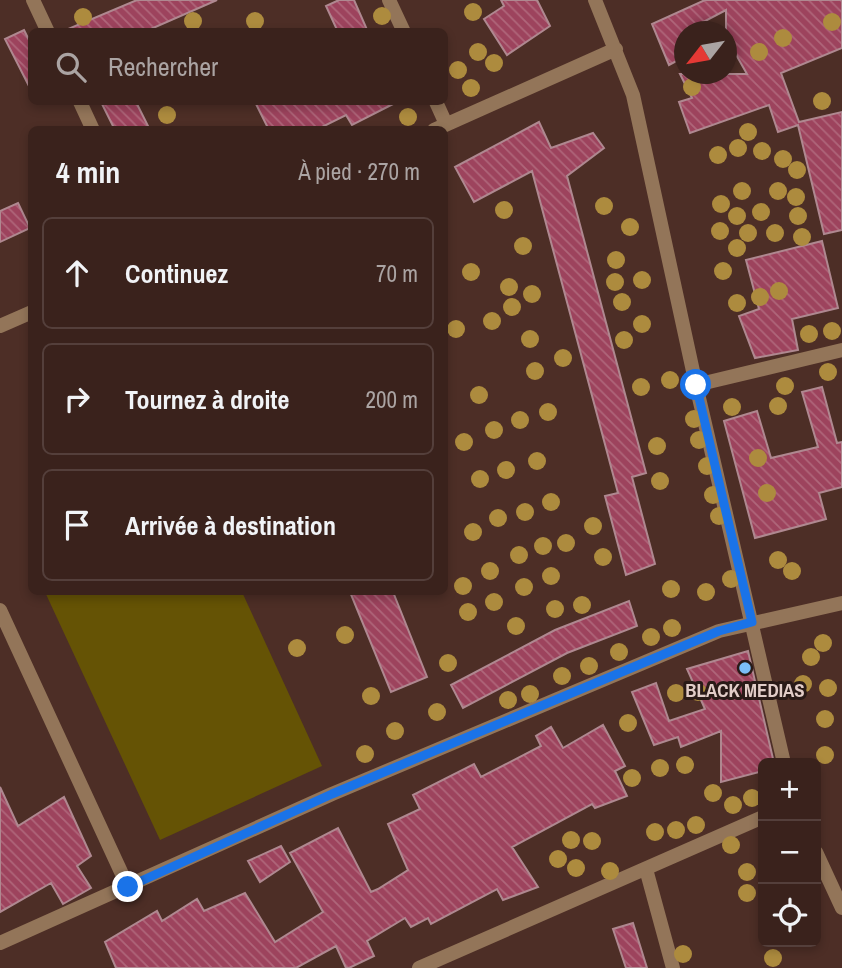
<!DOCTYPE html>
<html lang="fr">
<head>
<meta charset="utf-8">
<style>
	:root { --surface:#3a221c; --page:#412a25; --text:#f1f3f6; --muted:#aba4a3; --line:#543f3b }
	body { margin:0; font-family:"Archivo Narrow",sans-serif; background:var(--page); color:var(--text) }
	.controls { position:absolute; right:21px; bottom:21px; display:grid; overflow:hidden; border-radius:10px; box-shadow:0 4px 10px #0003 }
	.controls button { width:63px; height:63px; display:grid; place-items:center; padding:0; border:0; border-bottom:2px solid var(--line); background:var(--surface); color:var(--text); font:35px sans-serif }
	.compass { position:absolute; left:674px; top:21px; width:63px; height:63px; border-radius:50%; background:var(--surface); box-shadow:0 4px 10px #0003; rotate:239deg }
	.stop { position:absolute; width:21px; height:21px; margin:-16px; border:5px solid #1a73e8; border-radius:50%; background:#fff }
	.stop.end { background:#1a73e8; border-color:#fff; box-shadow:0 2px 7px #0008 }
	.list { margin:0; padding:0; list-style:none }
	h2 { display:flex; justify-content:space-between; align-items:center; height:91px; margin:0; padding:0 28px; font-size:30px }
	h2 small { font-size:23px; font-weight:400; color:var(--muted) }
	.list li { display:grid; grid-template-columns:46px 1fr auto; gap:21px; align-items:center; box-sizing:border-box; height:112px; margin:0 14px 14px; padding:0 14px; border:2px solid var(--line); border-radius:10px }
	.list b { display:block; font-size:26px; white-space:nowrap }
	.list em { font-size:23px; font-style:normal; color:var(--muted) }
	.icon { flex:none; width:38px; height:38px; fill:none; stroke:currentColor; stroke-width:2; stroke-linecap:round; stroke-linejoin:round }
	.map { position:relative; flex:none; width:842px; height:968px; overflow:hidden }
	.search { position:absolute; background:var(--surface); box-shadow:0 4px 10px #0003; left:28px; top:28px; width:420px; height:77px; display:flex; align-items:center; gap:18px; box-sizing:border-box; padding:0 24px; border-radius:10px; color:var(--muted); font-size:26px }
	.panel { position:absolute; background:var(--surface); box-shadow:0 4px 10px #0003; left:28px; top:126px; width:420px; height:469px; border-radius:10px }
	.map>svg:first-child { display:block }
</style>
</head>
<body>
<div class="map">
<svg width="842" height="968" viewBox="0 0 842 968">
	<defs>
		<pattern id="building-back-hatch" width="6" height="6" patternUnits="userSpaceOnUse" patternTransform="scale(1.75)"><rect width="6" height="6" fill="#9d435d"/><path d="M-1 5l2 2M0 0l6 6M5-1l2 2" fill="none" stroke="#af667a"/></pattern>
	</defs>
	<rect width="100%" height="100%" fill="#4d2e26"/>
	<!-- grass -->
	<path fill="#655305" d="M45,592H242L322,766L160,840Z"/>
	<!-- building -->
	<path fill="url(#building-back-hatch)" stroke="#af8890" stroke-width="2" d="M137,0H217L144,32H69L68,29Z
		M339,0H354L368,32H338L326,6Z
		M501,0H537L550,26L507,55L484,19L504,6Z
		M705,0H842V48L781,73L799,122L842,112V230L824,234L798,125L778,132L769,105L690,133L679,102L692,98L680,74H747L726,37V10L684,32V57L669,65L652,24Z
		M24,30L32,46V92L5,39Z
		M101,102H136L150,130H115Z
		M255,102H397L352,125L346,115L316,130H269Z
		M539,122L551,148L593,133L604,148L567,176L646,473L632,477L655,564L626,575L605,496L618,493L532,171L474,202L455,167Z
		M18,203L30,228L0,242V211Z
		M822,241L838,308L792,319L798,350L755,358L739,316L759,309L746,260Z
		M822,387L837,443L842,442V487L819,493L826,519L755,538L724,421L757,411L771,458L818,447L802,392Z
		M350,592H393L427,677L391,692Z
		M629,601L637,626L567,653L463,708L451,685L555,630Z
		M748,651L774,763H763V771L721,782V731L681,747L678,737L654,745L632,692L656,683L669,721L705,709L687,669Z
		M603,725L625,766L615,771L627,796L595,808L592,804L512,847L538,887L503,900L497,889L431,924L428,918L411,927L405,918L367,941L374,956L349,968H346L336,946L296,968H116L105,942L157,911L162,921L197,899L204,911L245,893L275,942L323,912L290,853L338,828L371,892L378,889L408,870L388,824L420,809L413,795L474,764L481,777L541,746L536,736L551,727L563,748Z
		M0,787L18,826L64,797L91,856L77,866L91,888L63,904L51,883L0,912Z
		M281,846L290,862L260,882L248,861Z
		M633,923L647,968H626L613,929Z"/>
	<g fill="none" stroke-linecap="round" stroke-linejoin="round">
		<!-- minor -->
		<path stroke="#937559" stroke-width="14" d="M33,0L48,32
			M389,0L404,32
			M595,0L633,95L696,385L784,763
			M80,102L93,130
			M436,102L446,124
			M434,130L616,49
			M0,326L32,312
			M696,385L842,350
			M0,610L128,887
			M816,852L842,908
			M646,869L673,968
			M0,943L332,794L719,631L842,603
			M419,968L763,817"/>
	</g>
	<!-- trees -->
	<g fill="#ad8b3e">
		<circle cx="473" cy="12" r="9"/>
		<circle cx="382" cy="16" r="9"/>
		<circle cx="83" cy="17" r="9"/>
		<circle cx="193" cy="21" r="9"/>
		<circle cx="255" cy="21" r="9"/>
		<circle cx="832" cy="22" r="9"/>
		<circle cx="783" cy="38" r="9"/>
		<circle cx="478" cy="52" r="9"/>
		<circle cx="759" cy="52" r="9"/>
		<circle cx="494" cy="63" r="9"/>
		<circle cx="458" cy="70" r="9"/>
		<circle cx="692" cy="87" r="9"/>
		<circle cx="471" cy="88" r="9"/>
		<circle cx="822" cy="101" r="9"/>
		<circle cx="167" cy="115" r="9"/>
		<circle cx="408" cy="117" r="9"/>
		<circle cx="748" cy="132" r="9"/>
		<circle cx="738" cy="148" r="9"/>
		<circle cx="762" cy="151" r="9"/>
		<circle cx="718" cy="155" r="9"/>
		<circle cx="783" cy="159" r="9"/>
		<circle cx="797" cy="170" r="9"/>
		<circle cx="742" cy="191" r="9"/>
		<circle cx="778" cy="191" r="9"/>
		<circle cx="796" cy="197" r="9"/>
		<circle cx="721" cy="204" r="9"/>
		<circle cx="604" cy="206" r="9"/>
		<circle cx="504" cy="210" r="9"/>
		<circle cx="761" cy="212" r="9"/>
		<circle cx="737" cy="216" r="9"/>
		<circle cx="798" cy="216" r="9"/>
		<circle cx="630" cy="227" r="9"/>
		<circle cx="720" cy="231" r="9"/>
		<circle cx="748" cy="233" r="9"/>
		<circle cx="775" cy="233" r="9"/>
		<circle cx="802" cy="237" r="9"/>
		<circle cx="523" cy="246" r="9"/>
		<circle cx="737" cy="248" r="9"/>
		<circle cx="616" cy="260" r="9"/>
		<circle cx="723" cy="271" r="9"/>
		<circle cx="471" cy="272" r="9"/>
		<circle cx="642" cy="280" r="9"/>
		<circle cx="615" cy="282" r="9"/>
		<circle cx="509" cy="287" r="9"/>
		<circle cx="779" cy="291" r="9"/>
		<circle cx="532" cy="294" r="9"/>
		<circle cx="760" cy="297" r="9"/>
		<circle cx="622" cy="302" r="9"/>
		<circle cx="737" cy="303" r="9"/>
		<circle cx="512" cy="307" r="9"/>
		<circle cx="492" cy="321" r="9"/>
		<circle cx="642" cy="324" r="9"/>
		<circle cx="456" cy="329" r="9"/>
		<circle cx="832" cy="331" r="9"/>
		<circle cx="809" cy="334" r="9"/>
		<circle cx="530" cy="339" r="9"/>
		<circle cx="624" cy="340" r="9"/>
		<circle cx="563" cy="358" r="9"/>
		<circle cx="535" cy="371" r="9"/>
		<circle cx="828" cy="372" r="9"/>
		<circle cx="670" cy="380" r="9"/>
		<circle cx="785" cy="386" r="9"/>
		<circle cx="641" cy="387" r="9"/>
		<circle cx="479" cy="395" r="9"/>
		<circle cx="778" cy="406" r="9"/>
		<circle cx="732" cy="407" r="9"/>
		<circle cx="548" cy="412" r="9"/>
		<circle cx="694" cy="419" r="9"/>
		<circle cx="520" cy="420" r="9"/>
		<circle cx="494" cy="430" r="9"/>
		<circle cx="699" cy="440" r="9"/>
		<circle cx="464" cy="442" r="9"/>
		<circle cx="657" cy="446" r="9"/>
		<circle cx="758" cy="458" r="9"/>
		<circle cx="537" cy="461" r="9"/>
		<circle cx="707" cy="466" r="9"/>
		<circle cx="506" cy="470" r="9"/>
		<circle cx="480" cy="479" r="9"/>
		<circle cx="660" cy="481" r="9"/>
		<circle cx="767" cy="493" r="9"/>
		<circle cx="713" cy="495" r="9"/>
		<circle cx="551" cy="502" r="9"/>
		<circle cx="525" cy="512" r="9"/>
		<circle cx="719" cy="516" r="9"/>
		<circle cx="498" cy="518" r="9"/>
		<circle cx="593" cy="526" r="9"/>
		<circle cx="473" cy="532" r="9"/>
		<circle cx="566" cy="543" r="9"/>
		<circle cx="543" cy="546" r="9"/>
		<circle cx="519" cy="555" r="9"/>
		<circle cx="603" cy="557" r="9"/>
		<circle cx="778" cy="560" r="9"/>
		<circle cx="490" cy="571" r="9"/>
		<circle cx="792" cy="571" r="9"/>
		<circle cx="551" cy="576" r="9"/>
		<circle cx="731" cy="579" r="9"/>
		<circle cx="463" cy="586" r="9"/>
		<circle cx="524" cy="587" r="9"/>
		<circle cx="671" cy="589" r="9"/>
		<circle cx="706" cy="592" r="9"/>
		<circle cx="494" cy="602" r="9"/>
		<circle cx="582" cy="605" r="9"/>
		<circle cx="555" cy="609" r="9"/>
		<circle cx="468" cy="612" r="9"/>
		<circle cx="516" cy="626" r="9"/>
		<circle cx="672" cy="628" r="9"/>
		<circle cx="345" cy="635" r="9"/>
		<circle cx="651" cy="637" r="9"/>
		<circle cx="823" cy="643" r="9"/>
		<circle cx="297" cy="648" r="9"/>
		<circle cx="619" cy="652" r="9"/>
		<circle cx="811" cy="657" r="9"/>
		<circle cx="448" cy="663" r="9"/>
		<circle cx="589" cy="666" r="9"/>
		<circle cx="562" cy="676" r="9"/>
		<circle cx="803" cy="684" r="9"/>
		<circle cx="828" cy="688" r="9"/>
		<circle cx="698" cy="692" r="9"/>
		<circle cx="676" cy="693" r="9"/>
		<circle cx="530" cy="694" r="9"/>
		<circle cx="371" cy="696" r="9"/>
		<circle cx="508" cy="700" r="9"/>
		<circle cx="437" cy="712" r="9"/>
		<circle cx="825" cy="719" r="9"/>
		<circle cx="628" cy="723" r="9"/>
		<circle cx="395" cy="731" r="9"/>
		<circle cx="365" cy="754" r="9"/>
		<circle cx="825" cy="755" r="9"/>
		<circle cx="685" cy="765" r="9"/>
		<circle cx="660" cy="768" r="9"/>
		<circle cx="632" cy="778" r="9"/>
		<circle cx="713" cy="793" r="9"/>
		<circle cx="752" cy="798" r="9"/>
		<circle cx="733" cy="805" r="9"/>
		<circle cx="696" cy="825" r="9"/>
		<circle cx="676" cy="830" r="9"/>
		<circle cx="655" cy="832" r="9"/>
		<circle cx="571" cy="840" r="9"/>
		<circle cx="592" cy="841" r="9"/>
		<circle cx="731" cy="845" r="9"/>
		<circle cx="558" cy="859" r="9"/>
		<circle cx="576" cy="868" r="9"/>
		<circle cx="610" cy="871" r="9"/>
		<circle cx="747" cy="872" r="9"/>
		<circle cx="747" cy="893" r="9"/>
		<circle cx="683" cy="954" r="9"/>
		<circle cx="773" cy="958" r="9"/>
	</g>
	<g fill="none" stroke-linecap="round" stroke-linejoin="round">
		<!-- route -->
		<path stroke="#1a73e8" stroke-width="9" d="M128,887L332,794L719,631L752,622L696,385"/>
	</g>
	<!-- markers -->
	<circle fill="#7bbef8" stroke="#291a17" stroke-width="2.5" cx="745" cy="668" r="7"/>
	<g text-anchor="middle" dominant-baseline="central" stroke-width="6" stroke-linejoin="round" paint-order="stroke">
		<!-- poi labels -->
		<g font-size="19" font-weight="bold" fill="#e2cdc8" stroke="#291a17">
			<text x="745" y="690">BLACK MEDIAS</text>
		</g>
	</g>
</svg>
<div class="controls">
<button>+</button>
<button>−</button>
<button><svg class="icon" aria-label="locate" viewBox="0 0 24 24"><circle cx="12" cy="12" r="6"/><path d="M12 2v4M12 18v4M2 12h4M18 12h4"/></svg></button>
</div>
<svg class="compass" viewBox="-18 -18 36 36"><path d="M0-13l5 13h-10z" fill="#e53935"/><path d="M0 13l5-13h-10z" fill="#aba4a3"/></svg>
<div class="stop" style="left:696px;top:385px"></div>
<div class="stop end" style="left:128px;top:887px"></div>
<div class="search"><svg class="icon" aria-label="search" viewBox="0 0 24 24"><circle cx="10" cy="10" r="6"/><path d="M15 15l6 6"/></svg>Rechercher</div>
<section class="panel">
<h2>4 min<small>À pied · 270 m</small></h2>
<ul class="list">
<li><svg class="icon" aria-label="ahead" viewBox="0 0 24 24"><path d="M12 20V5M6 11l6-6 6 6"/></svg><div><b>Continuez</b></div><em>70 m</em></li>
<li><svg class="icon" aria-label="right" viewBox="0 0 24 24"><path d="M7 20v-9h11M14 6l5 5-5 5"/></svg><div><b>Tournez à droite</b></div><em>200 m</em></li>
<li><svg class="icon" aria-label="arrive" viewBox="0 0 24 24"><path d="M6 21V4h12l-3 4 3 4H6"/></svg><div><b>Arrivée à destination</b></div></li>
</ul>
</section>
</div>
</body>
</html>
